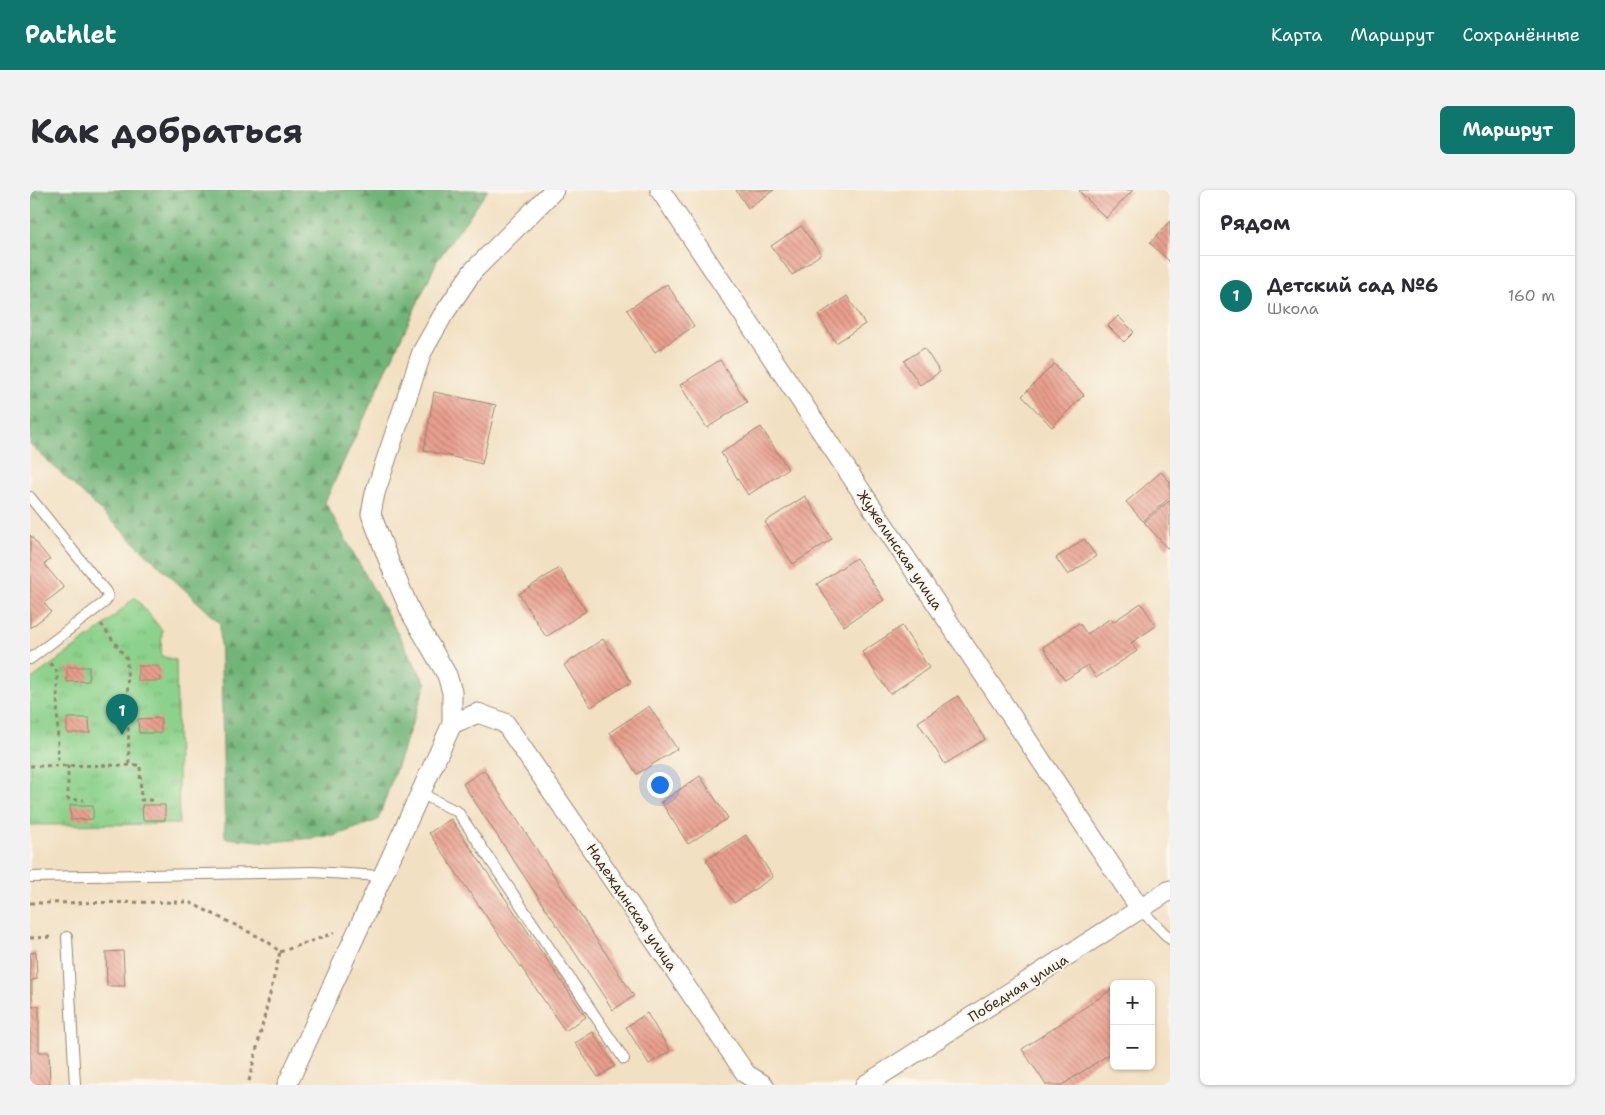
<!DOCTYPE html>
<html lang="ru">
<head>
<meta charset="utf-8">
<style>
	:root { --surface:#fff; --page:#f2f2f3; --text:#2b2b33; --muted:#7c7c81; --line:#e1e1e2; --accent:#0f766e }
	body { margin:0; font-family:"Shantell Sans",sans-serif; background:var(--page); color:var(--text) }
	.controls { position:absolute; right:15px; bottom:15px; display:grid; overflow:hidden; border-radius:8px; box-shadow:0 1px 4px #0004 }
	.controls button { width:45px; height:45px; display:grid; place-items:center; padding:0; border:0; border-bottom:1px solid var(--line); background:var(--surface); color:var(--text); font:25px sans-serif }
	.you { position:absolute; left:629px; top:594px; width:18px; height:18px; margin:-12px; border:4px solid #fff; border-radius:50%; background:#1a73e8; box-shadow:0 0 0 8px #1a73e833 }
	.badge { display:grid; place-items:center; width:32px; height:32px; border-radius:50%; background:var(--accent); color:#fff; font-size:16px; font-weight:700 }
	.pin { position:absolute; translate:-50% -41px; filter:drop-shadow(0 1px 2px #0008) }
	.pin::after { content:''; position:absolute; top:26px; width:18px; height:15px; background:inherit; clip-path:polygon(0 0,100% 0,50% 100%) }
	.list { margin:0; padding:0; list-style:none }
	h2 { display:flex; justify-content:space-between; align-items:center; height:65px; margin:0; padding:0 20px; font-size:21px }
	h2 small { font-size:16px; font-weight:400; color:var(--muted) }
	.list li { display:grid; grid-template-columns:32px 1fr auto; gap:15px; align-items:center; box-sizing:border-box; height:80px; padding:0 20px; border-top:1px solid var(--line) }
	.list b { display:block; font-size:19px; white-space:nowrap }
	.list p { margin:0; font-size:16px; white-space:nowrap; color:var(--muted) }
	.list em { font-size:16px; font-style:normal; color:var(--muted) }
	.map { position:relative; flex:none; width:1140px; height:895px; overflow:hidden; border-radius:8px }
	header { display:flex; align-items:center; gap:30px; box-sizing:border-box; height:70px; padding:0 25px; background:var(--accent); color:#fff }
	header strong { font-size:24px }
	nav { display:flex; gap:28px; margin-inline-start:auto; font-size:18px }
	.intro { display:flex; align-items:center; justify-content:space-between; box-sizing:border-box; height:120px; padding:0 30px }
	h1 { margin:0; font-size:35px }
	.button { padding:12px 22px; border-radius:8px; background:var(--accent); color:#fff; font-size:18px; font-weight:700 }
	main { display:flex; gap:30px; padding:0 30px }
	aside { flex:1; background:var(--surface); border-radius:8px; box-shadow:0 1px 4px #0004 }
	.map>svg:first-child { display:block }
</style>
</head>
<body>
<header>
<strong>Pathlet</strong>
<nav><a>Карта</a><a>Маршрут</a><a>Сохранённые</a></nav>
</header>
<div class="intro"><h1>Как добраться</h1><a class="button">Маршрут</a></div>
<main>
<div class="map">
<svg width="1140" height="895" viewBox="0 0 1140 895">
	<defs>
		<pattern id="forest-firs" width="22" height="20" patternUnits="userSpaceOnUse" patternTransform="scale(1.25)"><rect width="22" height="20" fill="#71b478"/><path d="M5 1l3.5 6h-7zM16 11l3.5 6h-7z" fill="#5e9362"/></pattern>
		<pattern id="park-tufts" width="24" height="20" patternUnits="userSpaceOnUse" patternTransform="scale(1.25)"><rect width="24" height="20" fill="#8cd28c"/><path d="M3 7l-1-3M5 7V3M7 7l1-3M15 17l-1-3M17 17v-4M19 17l1-3" fill="none" stroke="#7ab478"/></pattern>
		<pattern id="building-back-hatch" width="6" height="6" patternUnits="userSpaceOnUse" patternTransform="scale(1.25)"><rect width="6" height="6" fill="#e99f8e"/><path d="M-1 5l2 2M0 0l6 6M5-1l2 2" fill="none" stroke="#be8273"/></pattern>
	</defs>
	<rect width="100%" height="100%" fill="#fbf7ec"/>
	<filter id="ink" filterUnits="userSpaceOnUse"><feTurbulence type="fractalNoise" baseFrequency=".02" numOctaves="2"/><feDisplacementMap in="SourceGraphic" scale="10" xChannelSelector="R" yChannelSelector="G"/><feConvolveMatrix kernelMatrix="1 2 1 2 8 2 1 2 1" color-interpolation-filters="sRGB"/></filter>
	<filter id="wash" filterUnits="userSpaceOnUse"><feTurbulence type="fractalNoise" baseFrequency=".0096" numOctaves="4" result="noise"/><feDisplacementMap in="SourceGraphic" scale="20" xChannelSelector="R" yChannelSelector="G"/><feGaussianBlur stdDeviation="1.12" result="paint"/><feColorMatrix in="noise" values="0 0 0 0 0 0 0 0 0 0 0 0 0 0 0 0 0 1.4 0 .05"/><feComposite in="paint" operator="in"/></filter>
	<g filter="url(#wash)">
		<rect width="100%" height="100%" fill="#f2e0c2"/>
		<!-- forest -->
		<path fill="url(#forest-firs)" stroke="#566f4b" d="M0,0H458L407,71L295,312L396,494L348,630L304,646L242,652L195,648L190,433L0,254Z"/>
		<!-- park -->
		<path fill="url(#park-tufts)" stroke="#647e55" d="M105,407L132,440L131,466L146,470L149,634L0,635V490L69,440Z"/>
		<g id="blocks">
			<!-- building -->
			<path fill="url(#building-back-hatch)" d="M706,0H744L718,18Z
				M1050,0H1103L1076,28L1049,1Z
				M1140,31V72L1120,53Z
				M771,36L791,64L762,85L741,56Z
				M637,94L664,136L625,162L597,120Z
				M817,106L835,134L806,153L788,125Z
				M1088,126L1104,142L1094,152L1078,136Z
				M894,158L910,182L890,195L874,171Z
				M690,170L717,212L677,238L650,195Z
				M1024,174L1054,205L1022,237L992,206Z
				M404,202L466,215L452,274L394,260Z
				M731,237L758,279L718,305L691,263Z
				M1131,282L1140,292V307L1113,331L1096,312Z
				M775,306L802,349L763,374L735,332Z
				M1140,310V356L1137,358L1114,332Z
				M0,345L20,370L14,374L34,398L14,413L21,422L0,438Z
				M1054,349L1066,366L1038,385L1026,368Z
				M826,368L854,410L814,436L787,394Z
				M529,378L556,421L516,447L489,404Z
				M1111,413L1126,436L1101,453L1107,461L1066,488L1058,475L1035,490L1013,457L1049,433L1057,444L1081,428L1083,432Z
				M872,436L899,478L860,504L832,462Z
				M573,449L601,492L561,517L534,475Z
				M108,476H130L131,491H108Z
				M37,477H59V491L37,492Z
				M928,506L955,549L915,574L888,532Z
				M619,516L647,559L607,584L580,542Z
				M37,528H59L60,543H37Z
				M131,528V543H109L108,529Z
				M454,580L604,806L583,820L433,594Z
				M670,586L698,628L658,654L631,612Z
				M40,615H63V629L41,630Z
				M112,615H135V630H113Z
				M421,629L556,827L535,841L399,643Z
				M716,645L743,687L704,713L676,670Z
				M93,761L95,796H77L76,762Z
				M6,762L7,789L2,790V817L9,816V862H19L20,895H0V763Z
				M1084,798V861L1032,895H1016L992,859Z
				M617,823L640,861L619,874L596,837Z
				M563,842L585,876L568,887L545,853Z"/>
		</g>
	</g>
	<g filter="url(#ink)">
		<use href="#blocks" fill-opacity="0" stroke="#968570" stroke-width="1"/>
		<g fill="none" stroke-linecap="round" stroke-linejoin="round">
			<!-- lane casing -->
			<g stroke="#968570" stroke-width="12">
				<path id="lane" d="M0,307L76,402L78,407L75,412L0,469
					M390,603L428,622L594,869
					M0,687L283,682L352,686
					M1111,720L1140,749
					M37,747L45,895"/>
			</g>
			<!-- street casing -->
			<g stroke="#968570" stroke-width="21">
				<path id="street" d="M630,0L1111,720
					M422,534V502L417,485L382,425L360,374L341,324L345,303L392,162L413,125L443,81L524,0
					M257,895L422,534L448,523L475,533L716,884L734,895
					M835,895L1140,700"/>
			</g>
			<!-- path -->
			<path stroke="#968570" stroke-width="3" stroke-dasharray="4 4" stroke-linecap="butt" d="M71,434L97,469L99,575
				M20,473L27,482L28,575
				M38,575V609L54,610
				M0,576L110,575L111,610H123
				M0,713L159,712L237,751L250,762L218,895
				M0,748L22,747
				M250,762L304,743"/>
			<!-- lane -->
			<use href="#lane" stroke="#fff" stroke-width="10"/>
			<!-- street -->
			<use href="#street" stroke="#fff" stroke-width="19"/>
		</g>
	</g>
	<g text-anchor="middle" dominant-baseline="central" stroke-width="4" stroke-linejoin="round" paint-order="stroke">
		<!-- street labels -->
		<g font-size="14" fill="#3b2a1e" stroke="#fbf7ec">
			<text transform="translate(870 360) rotate(56)">Жужелинская улица</text>
			<text transform="translate(602 717) rotate(56)">Надеждинская улица</text>
			<text transform="translate(988 798) rotate(-32)">Победная улица</text>
		</g>
	</g>
</svg>
<div class="controls">
<button>+</button>
<button>−</button>
</div>
<div class="you"></div>
<div class="pin badge" style="left:92px;top:545px">1</div>
</div>
<aside>
<h2>Рядом<small></small></h2>
<ul class="list">
<li><span class="badge">1</span><div><b>Детский сад №6</b><p>Школа</p></div><em>160 m</em></li>
</ul>
</aside>
</main>
</body>
</html>
